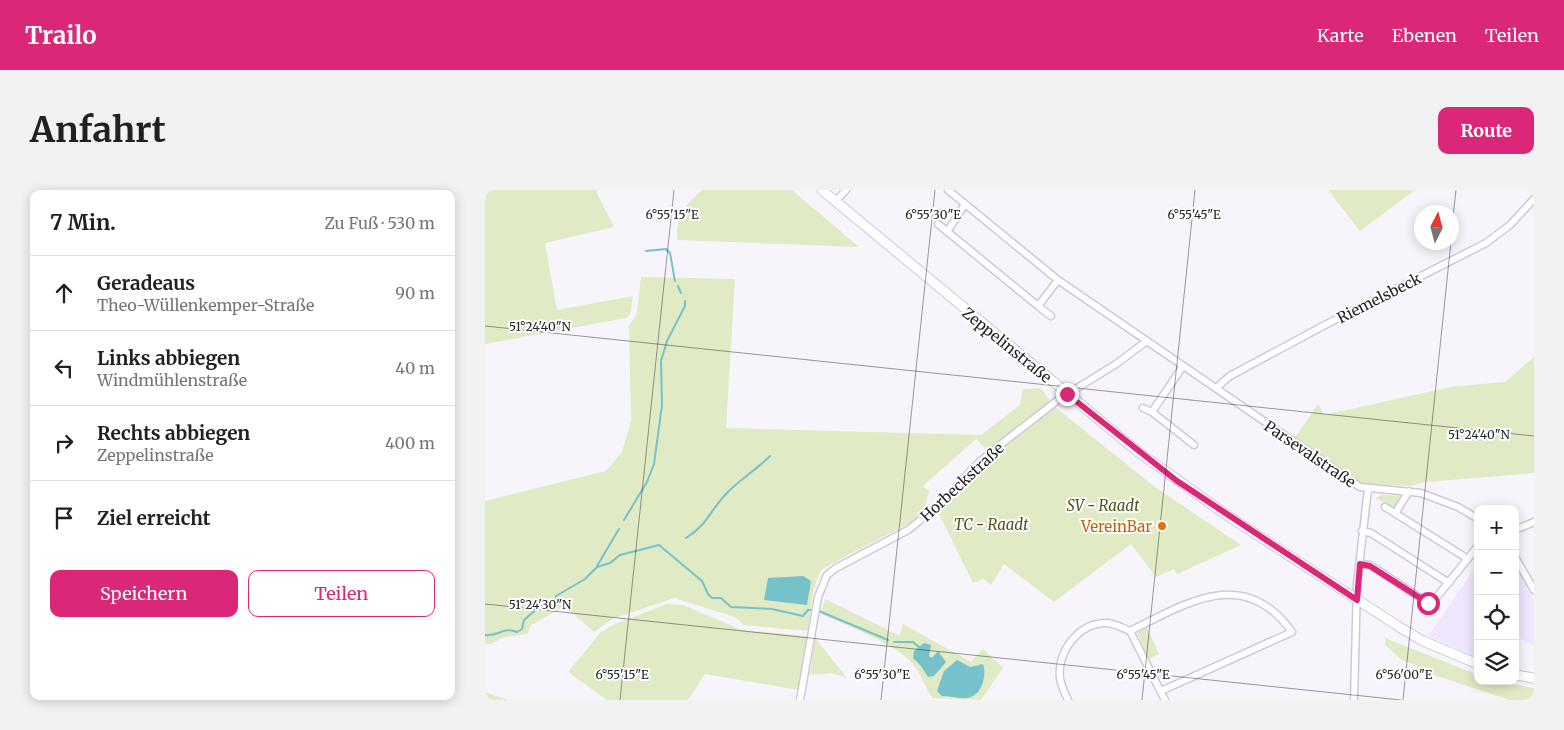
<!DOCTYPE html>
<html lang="de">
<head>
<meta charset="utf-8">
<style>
	:root { --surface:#fff; --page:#f2f2f2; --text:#202124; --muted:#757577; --line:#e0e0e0; --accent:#db2777 }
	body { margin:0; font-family:Merriweather,serif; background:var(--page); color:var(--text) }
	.controls { position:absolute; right:15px; bottom:15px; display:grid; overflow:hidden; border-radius:10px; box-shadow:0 2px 12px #0003 }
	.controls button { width:45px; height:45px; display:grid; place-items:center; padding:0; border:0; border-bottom:1px solid var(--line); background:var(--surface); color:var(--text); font:25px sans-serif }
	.compass { position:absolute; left:929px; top:15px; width:45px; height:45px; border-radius:50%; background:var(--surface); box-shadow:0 2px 12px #0003; rotate:6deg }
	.stop { position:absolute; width:15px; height:15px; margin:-11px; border:4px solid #db2777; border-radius:50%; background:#fff }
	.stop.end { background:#db2777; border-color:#fff; box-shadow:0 1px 5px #0008 }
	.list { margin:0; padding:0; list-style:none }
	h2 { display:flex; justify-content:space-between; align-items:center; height:65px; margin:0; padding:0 20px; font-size:21px }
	h2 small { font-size:16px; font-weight:400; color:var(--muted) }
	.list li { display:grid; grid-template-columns:32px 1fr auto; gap:15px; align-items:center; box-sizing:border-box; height:75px; padding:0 20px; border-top:1px solid var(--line) }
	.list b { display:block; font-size:19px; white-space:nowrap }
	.list p { margin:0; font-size:16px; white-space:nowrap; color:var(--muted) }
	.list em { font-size:16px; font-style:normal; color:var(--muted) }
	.actions { display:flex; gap:10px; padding:15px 20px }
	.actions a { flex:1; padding:11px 0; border:1px solid var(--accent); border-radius:10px; text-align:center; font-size:18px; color:var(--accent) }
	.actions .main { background:var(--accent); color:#fff }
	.icon { flex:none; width:28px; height:28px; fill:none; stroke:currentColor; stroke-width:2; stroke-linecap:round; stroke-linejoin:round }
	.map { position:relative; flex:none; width:1049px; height:510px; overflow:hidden; border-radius:10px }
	header { display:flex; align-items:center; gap:30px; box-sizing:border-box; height:70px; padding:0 25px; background:var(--accent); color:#fff }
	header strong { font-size:24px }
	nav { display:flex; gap:28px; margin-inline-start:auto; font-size:18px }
	.intro { display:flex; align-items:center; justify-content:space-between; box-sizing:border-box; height:120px; padding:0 30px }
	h1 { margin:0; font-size:35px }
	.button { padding:12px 22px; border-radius:10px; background:var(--accent); color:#fff; font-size:18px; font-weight:700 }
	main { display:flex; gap:30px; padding:0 30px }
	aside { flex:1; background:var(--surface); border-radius:10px; box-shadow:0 2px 12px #0003 }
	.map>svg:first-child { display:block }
</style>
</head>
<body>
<header>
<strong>Trailo</strong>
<nav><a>Karte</a><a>Ebenen</a><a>Teilen</a></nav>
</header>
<div class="intro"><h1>Anfahrt</h1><a class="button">Route</a></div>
<main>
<aside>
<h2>7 Min.<small>Zu Fuß · 530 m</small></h2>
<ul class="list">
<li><svg class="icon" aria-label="ahead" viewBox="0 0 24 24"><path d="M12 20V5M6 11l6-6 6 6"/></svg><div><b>Geradeaus</b><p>Theo-Wüllenkemper-Straße</p></div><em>90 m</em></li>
<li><svg class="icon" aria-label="left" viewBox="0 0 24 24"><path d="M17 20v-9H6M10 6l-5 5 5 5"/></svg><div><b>Links abbiegen</b><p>Windmühlenstraße</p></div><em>40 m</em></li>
<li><svg class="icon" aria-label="right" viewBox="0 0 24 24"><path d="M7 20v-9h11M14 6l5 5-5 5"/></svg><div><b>Rechts abbiegen</b><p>Zeppelinstraße</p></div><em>400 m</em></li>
<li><svg class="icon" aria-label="arrive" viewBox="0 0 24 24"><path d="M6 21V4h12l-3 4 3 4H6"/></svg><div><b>Ziel erreicht</b></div></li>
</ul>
<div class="actions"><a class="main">Speichern</a><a>Teilen</a></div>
</aside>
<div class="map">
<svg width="1049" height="510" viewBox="0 0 1049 510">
	<rect width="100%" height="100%" fill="#f8f4fc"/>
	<!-- built -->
	<path fill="#f0e6fd" d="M993,374V467L943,446Z
		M1030,375L1049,411V456L1030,446Z"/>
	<!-- green -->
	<path fill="#e0eac4" d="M0,0H112V4L129,37L60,53L72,120L148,106L145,125L141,128L0,154Z
		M217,0H307L374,57L192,50C191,25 199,16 217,0Z
		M843,0H930L875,41Z
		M156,87L250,89L241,238L496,245L535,215L538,199L556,198L565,211L503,261L491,249L438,296L444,302L437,326C423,335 339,376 336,381C326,399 326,421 323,441L259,435L250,427L189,408L127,429L109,442L79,416L45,436L43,444L19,447L6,454H0V311L121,281L137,262L146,231L144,136L152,124Z
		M1049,167V283L941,292L926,296L877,294L809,249L833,214L839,225L965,197L1020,192Z
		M570,217L670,297L756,355L692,384L689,379L671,387L646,354L569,412L519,374L506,395L499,389L488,393L454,324L498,274Z
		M896,305L916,306L917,307L912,317L908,318L891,308Z
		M340,409L415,446L418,434L486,472L498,459L518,478L496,510L448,508C440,499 438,488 431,478C417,456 361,435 336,424Z
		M182,414L198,415L257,440L322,446L314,500L220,484L203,510H122L83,482L116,442L130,434Z
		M662,437L674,464L664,469L652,442Z
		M330,448L362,488L346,483L325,485Z
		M900,448L993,485V491H1011L1049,498V510H1024L931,479L932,475L918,471L900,455Z
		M0,502L23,510H0Z"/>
	<!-- water -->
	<path fill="#76c2cb" d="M318,386L326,391L322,415L279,410L283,388Z
		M439,453L446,455L444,466L447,468L453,461L461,472L449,486L443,487L436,476L428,468L429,461Z
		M472,470L485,477L498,474C502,486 497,506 482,508C474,509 465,506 457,506L452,501L459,481Z"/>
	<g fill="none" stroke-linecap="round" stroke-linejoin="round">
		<!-- stream -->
		<path stroke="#76c2cb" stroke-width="2" d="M161,61L181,59L185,63L190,91
			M193,96L196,103
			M139,330L162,292L169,274L177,215L176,171L182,151L200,116V111
			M201,348C222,335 225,321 240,305C254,290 271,280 285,266
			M112,376L134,339
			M334,421L403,450
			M0,445C12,447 19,436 32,442L37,439L39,430L60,412L71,410V406L100,389L112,377L125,373L135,365L174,355L217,391L223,404L227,408H236L246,417L287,419L318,426L323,420H326
			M409,452H428L435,458"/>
		<!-- street casing -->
		<g stroke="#d0c7dc" stroke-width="9">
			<path id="street" d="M463,0L573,90L875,297L936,303L973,317L993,329
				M350,12L361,0
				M453,34L553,116L573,90
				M462,42L480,14
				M553,116L566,126
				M731,198L745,186L838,136L1001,53L1025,35L1049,9
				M658,218L667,222L709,255
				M667,222L698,176
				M900,317L983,369
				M911,322L924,301
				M1030,340L1049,332
				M877,341L886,343L964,393
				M1030,367L1049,400
				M875,374L885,375L943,413H947L993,356
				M645,441L680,510
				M315,510L333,407L342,385L351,378L423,340L463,308L487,279L506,262L573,210L631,174L662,151
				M583,510C580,503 576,496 575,488C572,461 594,432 623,433C630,434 638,438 645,441C702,413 759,375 807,442L676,501
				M869,510L872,394L883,299"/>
		</g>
		<!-- secondary casing -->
		<g stroke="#d0c7dc" stroke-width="11">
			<path id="secondary" d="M337,0L652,261L743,326L916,438L938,451L993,474
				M1030,485L1049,488"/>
		</g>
		<!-- street -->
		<use href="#street" stroke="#fff" stroke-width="6"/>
		<!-- secondary -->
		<use href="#secondary" stroke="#fff" stroke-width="9"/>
	</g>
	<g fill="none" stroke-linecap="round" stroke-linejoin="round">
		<!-- route -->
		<path stroke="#db2777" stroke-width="6" d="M582,204L692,291L872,410L875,374L885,376L943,413"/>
	</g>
	<!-- ticks -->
	<path fill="none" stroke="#26222a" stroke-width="1" stroke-opacity="0.45" d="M966,46L971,0M0,136L1049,246M0,414L916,510M135,510L189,0M396,510L450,0M657,510L710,0M918,510L966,52"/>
	<!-- markers -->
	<circle fill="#e8710a" stroke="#fff" stroke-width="2" cx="677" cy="336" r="5"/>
	<g text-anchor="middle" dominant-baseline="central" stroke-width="4" stroke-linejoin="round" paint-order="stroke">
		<!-- street labels -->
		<g font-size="15" fill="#26222a" stroke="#fff">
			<text transform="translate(894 108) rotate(-27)">Riemelsbeck</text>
			<text transform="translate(522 155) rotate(39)">Zeppelinstraße</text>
			<text transform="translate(825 264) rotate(34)">Parsevalstraße</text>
			<text transform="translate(477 292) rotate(-43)">Horbeckstraße</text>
		</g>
		<!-- park labels -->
		<g font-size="15" font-style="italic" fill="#4c581b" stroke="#fff">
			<text x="618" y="315">SV - Raadt</text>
			<text x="506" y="334">TC - Raadt</text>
		</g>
		<!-- food labels -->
		<g font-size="15" fill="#c56008" stroke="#fff" text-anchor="end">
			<text x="667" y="336">VereinBar</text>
		</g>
	</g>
	<g font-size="12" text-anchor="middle" fill="#26222a" stroke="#fff" stroke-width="4" stroke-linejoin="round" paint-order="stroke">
		<text x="187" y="29">6°55'15"E</text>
		<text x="448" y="29">6°55'30"E</text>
		<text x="709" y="29">6°55'45"E</text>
		<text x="55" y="141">51°24'40"N</text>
		<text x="994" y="249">51°24'40"N</text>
		<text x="55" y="419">51°24'30"N</text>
		<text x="137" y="489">6°55'15"E</text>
		<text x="397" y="489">6°55'30"E</text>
		<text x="658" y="489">6°55'45"E</text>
		<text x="919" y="489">6°56'00"E</text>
	</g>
</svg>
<div class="controls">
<button>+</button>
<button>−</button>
<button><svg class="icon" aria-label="locate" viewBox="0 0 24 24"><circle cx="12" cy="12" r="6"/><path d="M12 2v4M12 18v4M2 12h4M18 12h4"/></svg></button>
<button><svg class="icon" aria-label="layers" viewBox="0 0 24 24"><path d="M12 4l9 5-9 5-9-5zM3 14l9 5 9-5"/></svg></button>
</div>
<svg class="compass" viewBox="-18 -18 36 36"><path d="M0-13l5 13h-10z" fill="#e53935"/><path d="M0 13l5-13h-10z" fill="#757577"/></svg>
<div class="stop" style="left:943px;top:413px"></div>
<div class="stop end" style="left:582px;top:204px"></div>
</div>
</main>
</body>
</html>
